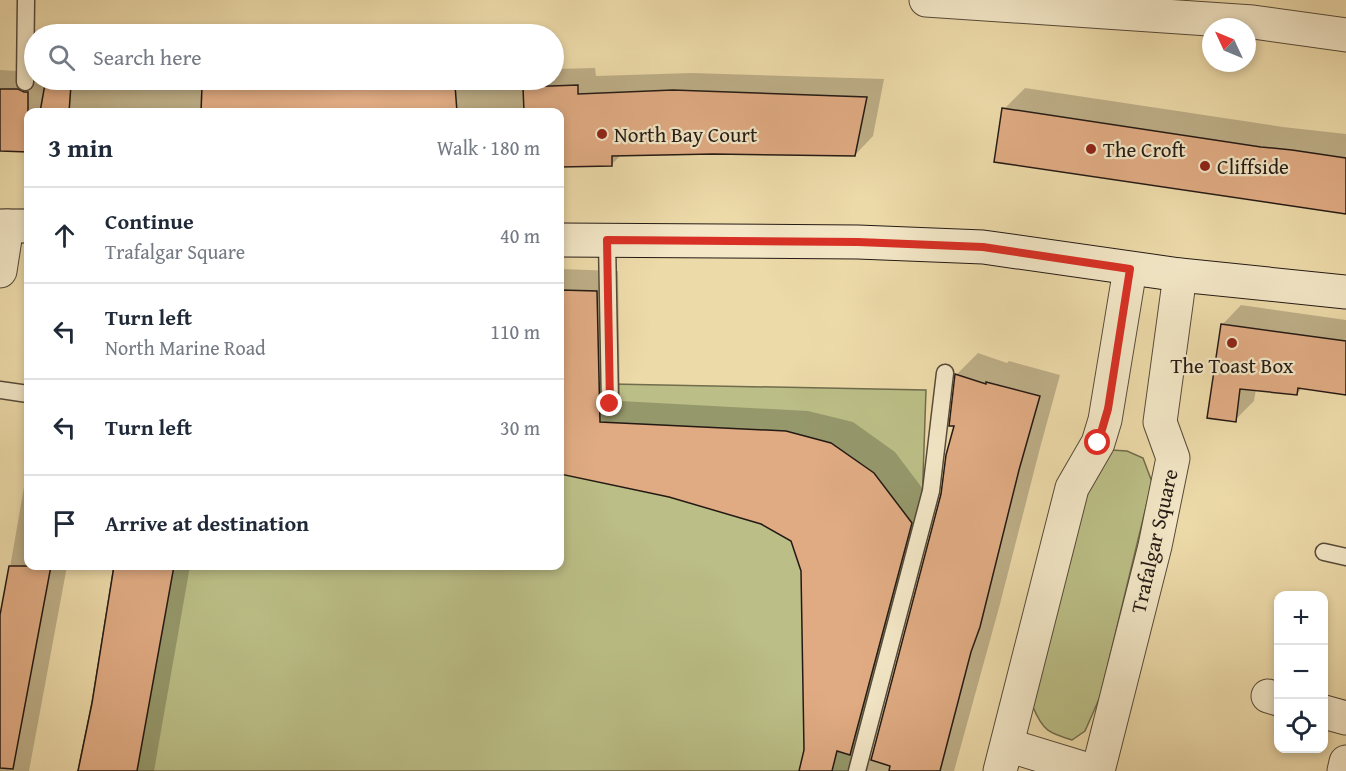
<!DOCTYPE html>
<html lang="en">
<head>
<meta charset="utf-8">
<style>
	:root { --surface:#fff; --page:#f6f6f7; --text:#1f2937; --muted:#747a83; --line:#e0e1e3 }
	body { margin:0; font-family:"Gentium Book Plus",serif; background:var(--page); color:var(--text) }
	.controls { position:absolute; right:18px; bottom:18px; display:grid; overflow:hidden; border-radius:12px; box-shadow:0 3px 9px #0003 }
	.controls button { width:54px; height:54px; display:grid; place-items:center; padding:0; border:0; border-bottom:2px solid var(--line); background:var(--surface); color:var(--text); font:30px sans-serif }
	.compass { position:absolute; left:1202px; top:18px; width:54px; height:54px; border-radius:50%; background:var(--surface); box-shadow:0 3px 9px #0003; rotate:314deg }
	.stop { position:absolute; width:18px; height:18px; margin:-14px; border:4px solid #d93025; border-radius:50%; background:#fff }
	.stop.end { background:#d93025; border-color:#fff; box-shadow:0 2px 6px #0008 }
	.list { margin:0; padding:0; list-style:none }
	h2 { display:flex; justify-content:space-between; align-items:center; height:78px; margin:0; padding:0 24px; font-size:26px }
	h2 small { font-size:20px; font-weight:400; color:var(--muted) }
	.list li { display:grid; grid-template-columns:39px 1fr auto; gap:18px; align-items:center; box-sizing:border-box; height:96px; padding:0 24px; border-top:2px solid var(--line) }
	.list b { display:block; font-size:22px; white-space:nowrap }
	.list p { margin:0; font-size:20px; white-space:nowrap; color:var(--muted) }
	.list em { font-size:20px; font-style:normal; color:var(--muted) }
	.icon { flex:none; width:33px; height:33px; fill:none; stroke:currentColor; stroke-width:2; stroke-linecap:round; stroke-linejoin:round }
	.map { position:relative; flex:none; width:1346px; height:771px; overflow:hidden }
	.search { position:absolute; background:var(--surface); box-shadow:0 3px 9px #0003; left:24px; top:24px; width:540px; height:66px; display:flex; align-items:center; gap:15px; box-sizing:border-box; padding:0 21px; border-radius:33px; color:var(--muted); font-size:22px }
	.panel { position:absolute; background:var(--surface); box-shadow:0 3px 9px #0003; left:24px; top:108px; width:540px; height:462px; border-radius:12px }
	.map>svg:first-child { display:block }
</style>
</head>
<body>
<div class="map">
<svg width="1346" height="771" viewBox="0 0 1346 771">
	<rect width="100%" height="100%" fill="#eddaa9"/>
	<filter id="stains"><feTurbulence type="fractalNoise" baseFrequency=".00333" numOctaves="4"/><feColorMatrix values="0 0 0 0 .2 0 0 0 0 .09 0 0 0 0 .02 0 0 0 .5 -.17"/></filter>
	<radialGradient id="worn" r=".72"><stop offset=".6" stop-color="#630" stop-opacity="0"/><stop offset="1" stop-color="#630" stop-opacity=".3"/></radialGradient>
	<!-- green -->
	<path fill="#bbbe86" stroke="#706c4d" stroke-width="1.5" d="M560,383L926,390L922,506L852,771H78L92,703L114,566H560Z
		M1111,450L1127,451L1143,458L1152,482L1100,697L1085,731L1072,740C1049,733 1043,731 1033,707L1083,491Z"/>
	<!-- shadow -->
	<path fill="#0003" d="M595,68L596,76L692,73L884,79L873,136L855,155L713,153L622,154L612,164L560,166V112H28V150L0,149V70L34,72V80L116,81L211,80H554V69Z
		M1025,88L1283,127L1346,134V213L1004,109Z
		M560,269L618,271L620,401L808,411L853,422L895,452L932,501L867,751L870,757L873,759L943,494L956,425L951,424L957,374L978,353L1007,363L1009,361L1060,375L1040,448L1000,604L954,771H800L805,750L802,571L792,540L762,522L669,496L560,473Z
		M28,291V326H27Z
		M1241,305L1346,320V393L1303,387L1297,394L1256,389L1254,401L1235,420L1222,325Z
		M28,464V566H67L29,771H0V625Z
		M116,566H190L154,771H80L93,703Z"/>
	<!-- building -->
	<path fill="#e0ab83" stroke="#241a14" stroke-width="1.5" d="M45,84L71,85L69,112H40Z
		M307,84L455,85L457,112H201L202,86Z
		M578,85V94L673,90L867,97L855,156L713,154L612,156V166L560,167V112H524L523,87Z
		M0,89H18L24,92H28V152L0,151Z
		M1002,108L1261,147L1292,150L1346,158V214L994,162Z
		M560,290L597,291L600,422L786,431L831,443L874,473L912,523L850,755L837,751L832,771H799L804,750L801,571L791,541L761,524L669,497L560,474Z
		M1221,324L1346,341V395L1298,388L1297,395L1240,389L1236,422L1207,418Z
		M955,374L986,384V382L1040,396L1019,470L980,627L971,652L940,771H889L890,766L871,760L941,494L946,455L954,426H949Z
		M9,566H51L13,769L0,768V615Z
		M114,566H174L137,771H78L92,703Z"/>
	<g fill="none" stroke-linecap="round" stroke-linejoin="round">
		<!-- service casing -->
		<g stroke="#564a39" stroke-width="19">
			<path id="service" d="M25,82L26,0
				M607,240L610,404
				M0,390L28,394
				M1324,552L1346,557
				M857,771L931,491L945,373"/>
		</g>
		<!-- minor casing -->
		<g stroke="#564a39" stroke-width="35">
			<path id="minor" d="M926,0L1253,22L1346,35
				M0,271L7,226
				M1268,696L1278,699
				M1324,712L1346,718
				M1007,745L1092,771
				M1000,771L1072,488L1098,443L1105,420L1130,269
				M1098,771L1155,546L1173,458L1160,422L1180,275
				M1344,771L1346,762"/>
		</g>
		<!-- secondary casing -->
		<g stroke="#241a14" stroke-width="35">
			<path id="secondary" d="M0,226H28
				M560,240L858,242L983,247L1180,275L1346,292"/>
		</g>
		<!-- service -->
		<use href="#service" stroke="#f3e7c7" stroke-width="16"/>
		<!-- minor -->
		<use href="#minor" stroke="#f3e7c7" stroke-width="33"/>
		<!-- secondary -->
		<use href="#secondary" stroke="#f3e7c7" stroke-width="33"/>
	</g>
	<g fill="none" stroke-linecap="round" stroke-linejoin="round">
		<!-- route -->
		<path stroke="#d93025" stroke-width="8" d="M610,404L607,240L858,242L983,247L1130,269L1108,409L1098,443"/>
	</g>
	<!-- markers -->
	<g fill="#8f2418" stroke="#f3e7c7" stroke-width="2">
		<circle cx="602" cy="134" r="6"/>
		<circle cx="1091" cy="149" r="6"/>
		<circle cx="1205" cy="166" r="6"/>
		<circle cx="1232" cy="343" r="6"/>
	</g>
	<g text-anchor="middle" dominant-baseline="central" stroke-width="4.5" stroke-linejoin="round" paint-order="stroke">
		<!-- poi labels -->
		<g font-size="21" fill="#241a14" stroke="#f3e7c7" text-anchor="start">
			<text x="614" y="134">North Bay Court</text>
			<text x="1103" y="149">The Croft</text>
			<text x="1217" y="166">Cliffside</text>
			<text x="1232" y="365" text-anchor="middle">The Toast Box</text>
		</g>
		<!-- street labels -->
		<g font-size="21" fill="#241a14" stroke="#f3e7c7">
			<text transform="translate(1154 541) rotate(-77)">Trafalgar Square</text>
		</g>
	</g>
	<rect width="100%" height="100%" filter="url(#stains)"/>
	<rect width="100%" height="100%" fill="url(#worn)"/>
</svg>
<div class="controls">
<button>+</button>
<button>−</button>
<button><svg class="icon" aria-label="locate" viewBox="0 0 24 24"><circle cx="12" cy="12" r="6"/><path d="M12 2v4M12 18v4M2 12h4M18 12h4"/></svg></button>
</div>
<svg class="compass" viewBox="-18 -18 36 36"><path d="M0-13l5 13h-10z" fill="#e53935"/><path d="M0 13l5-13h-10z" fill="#747a83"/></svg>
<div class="stop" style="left:1098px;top:443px"></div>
<div class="stop end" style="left:610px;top:404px"></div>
<div class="search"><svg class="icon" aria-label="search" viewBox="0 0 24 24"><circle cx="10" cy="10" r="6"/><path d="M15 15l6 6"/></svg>Search here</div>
<section class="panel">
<h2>3 min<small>Walk · 180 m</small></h2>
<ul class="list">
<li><svg class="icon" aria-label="ahead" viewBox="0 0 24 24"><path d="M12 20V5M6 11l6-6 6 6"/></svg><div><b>Continue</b><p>Trafalgar Square</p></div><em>40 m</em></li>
<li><svg class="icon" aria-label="left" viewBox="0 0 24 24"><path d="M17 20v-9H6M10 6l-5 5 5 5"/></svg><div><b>Turn left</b><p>North Marine Road</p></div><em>110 m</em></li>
<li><svg class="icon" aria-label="left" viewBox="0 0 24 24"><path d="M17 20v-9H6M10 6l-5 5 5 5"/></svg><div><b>Turn left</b></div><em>30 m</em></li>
<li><svg class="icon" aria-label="arrive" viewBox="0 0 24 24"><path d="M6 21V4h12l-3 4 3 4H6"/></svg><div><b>Arrive at destination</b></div></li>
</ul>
</section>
</div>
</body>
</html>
